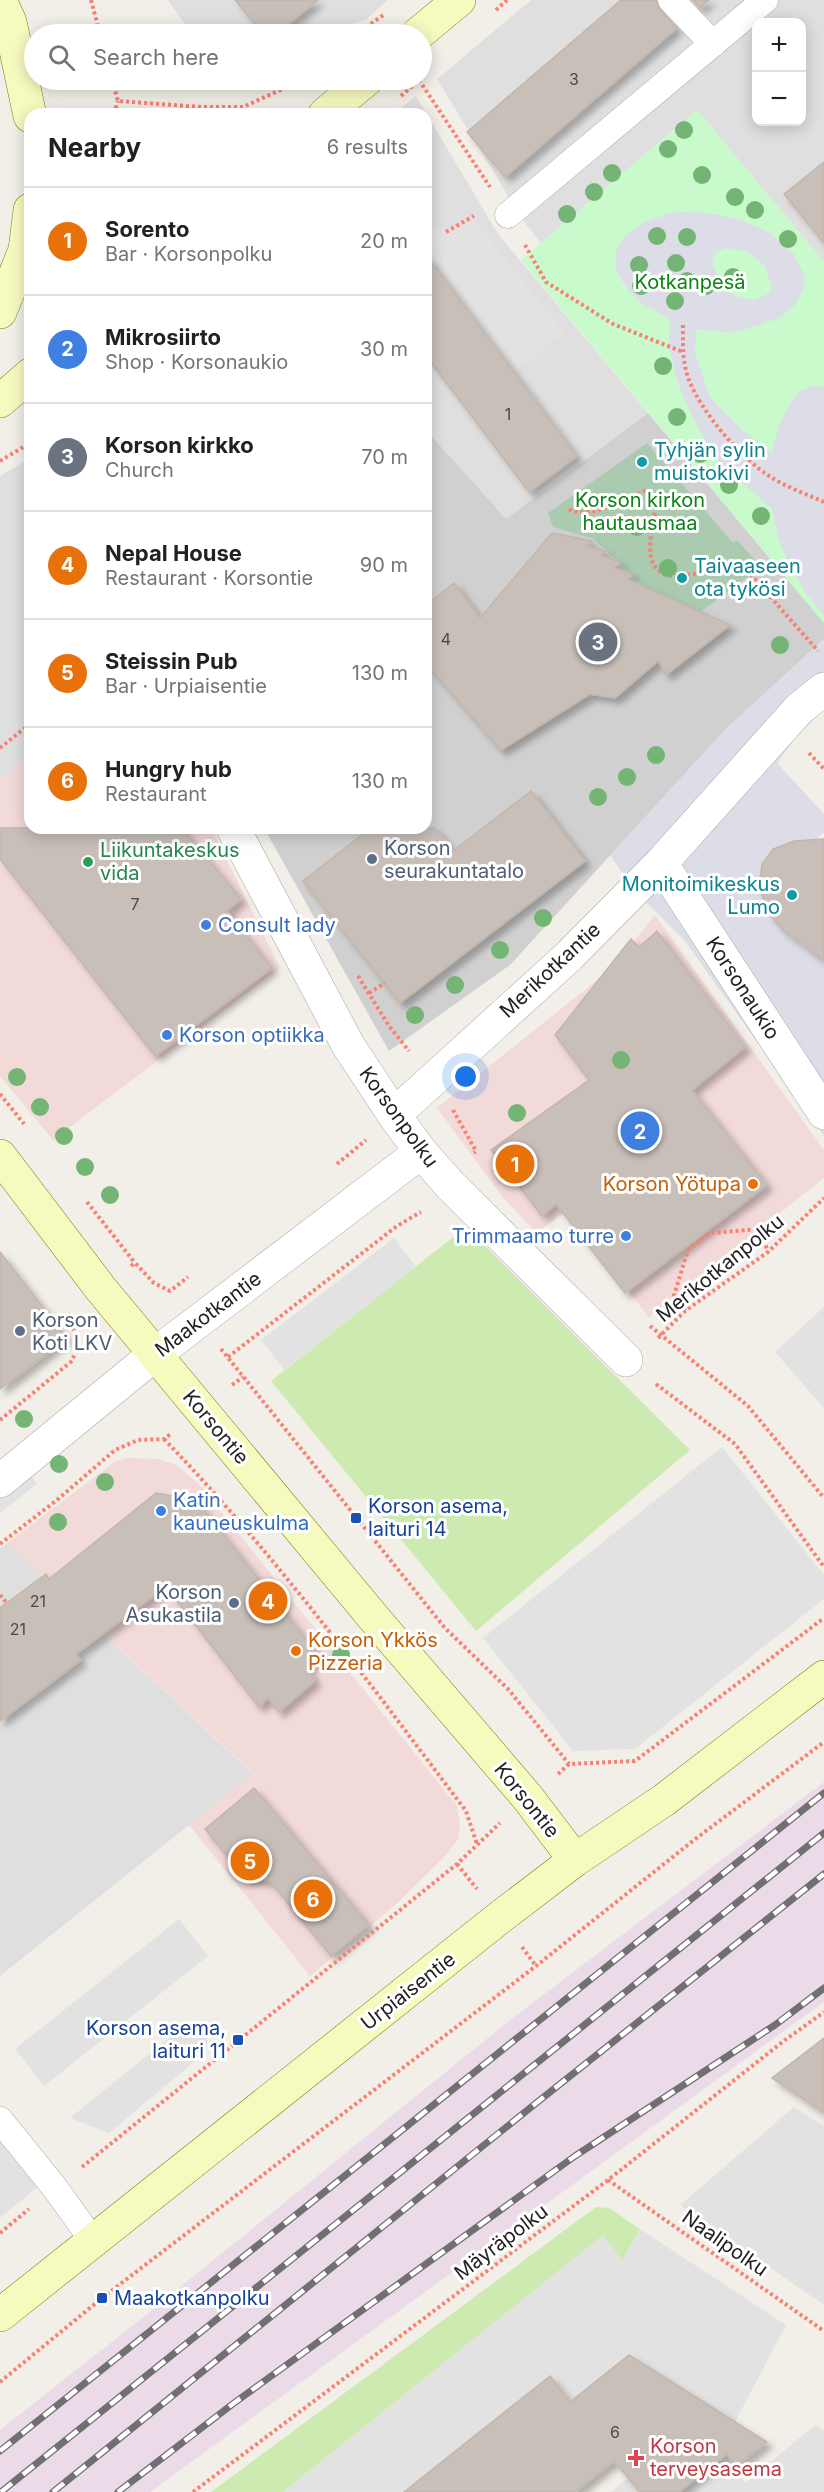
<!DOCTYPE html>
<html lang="en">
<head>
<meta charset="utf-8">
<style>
	:root { --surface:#fff; --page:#f6f6f6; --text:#202124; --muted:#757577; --line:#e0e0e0; --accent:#7c3aed }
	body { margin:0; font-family:Inter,sans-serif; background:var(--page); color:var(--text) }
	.controls { position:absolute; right:18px; top:18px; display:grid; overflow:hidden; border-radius:12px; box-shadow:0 3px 15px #0003 }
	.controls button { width:54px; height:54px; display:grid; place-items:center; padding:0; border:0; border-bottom:2px solid var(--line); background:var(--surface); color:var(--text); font:30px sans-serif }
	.you { position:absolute; left:466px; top:1077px; width:21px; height:21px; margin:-15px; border:4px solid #fff; border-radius:50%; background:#1a73e8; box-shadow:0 0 0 9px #1a73e833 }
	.badge { display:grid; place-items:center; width:39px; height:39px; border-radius:50%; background:var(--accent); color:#fff; font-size:20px; font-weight:700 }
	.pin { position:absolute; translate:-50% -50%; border:3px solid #fff; box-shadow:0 2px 6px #0006 }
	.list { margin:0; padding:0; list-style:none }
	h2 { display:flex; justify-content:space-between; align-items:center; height:78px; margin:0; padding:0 24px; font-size:26px }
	h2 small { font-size:20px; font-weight:400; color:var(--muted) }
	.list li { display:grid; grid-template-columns:39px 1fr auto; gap:18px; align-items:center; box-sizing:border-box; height:108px; padding:0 24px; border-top:2px solid var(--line) }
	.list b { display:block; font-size:22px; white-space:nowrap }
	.list p { margin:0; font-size:20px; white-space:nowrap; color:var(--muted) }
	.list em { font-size:20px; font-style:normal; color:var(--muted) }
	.icon { flex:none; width:33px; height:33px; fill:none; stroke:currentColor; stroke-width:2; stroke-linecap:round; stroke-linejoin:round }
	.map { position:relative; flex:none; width:824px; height:2492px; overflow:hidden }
	.search { position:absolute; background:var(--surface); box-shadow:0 3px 15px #0003; left:24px; top:24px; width:408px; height:66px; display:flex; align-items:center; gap:15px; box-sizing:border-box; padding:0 21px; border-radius:33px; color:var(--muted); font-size:22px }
	.panel { position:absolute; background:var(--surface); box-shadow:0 3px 15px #0003; left:24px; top:108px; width:408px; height:726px; border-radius:18px }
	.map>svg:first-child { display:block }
</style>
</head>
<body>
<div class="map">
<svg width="824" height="2492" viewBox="0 0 824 2492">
	<defs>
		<filter id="shadow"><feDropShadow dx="5.5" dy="5.5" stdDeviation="3" flood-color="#0004"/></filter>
	</defs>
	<rect width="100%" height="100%" fill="#f2efe9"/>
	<!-- residential -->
	<path fill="#e0dfdf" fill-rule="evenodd" d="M168,0H388L365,20L316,34H203L183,22Z
		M531,0H824V262L697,110L541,243L522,219L437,79ZM756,22H802V122H756Z
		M416,96L498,234L648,413L506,520L426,430V114H394Z
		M30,458V755L0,779V476Z
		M7,1543L253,1774L0,1976V1548Z"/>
	<!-- commercial -->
	<path fill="#f2dad9" d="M30,755V828H211L280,968L53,1140L0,1076V779Z
		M655,915L824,1150V1178L649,1318L566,1211L537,1233L504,1199L437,1108L612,968Z
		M128,1458L159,1459L176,1465L198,1483L457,1806L460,1825L458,1839L447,1854L393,1907L310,1976L189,1825L253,1773L7,1543L116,1461Z"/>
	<!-- industrial -->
	<path fill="#ebdbe8" d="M824,1782V2002L150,2492H0V2430L137,2322L510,2020Z"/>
	<!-- religious -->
	<path fill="#d0d0d0" d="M648,413L824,623V639L725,730L510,965L389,1051L264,828H426V430L506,519Z"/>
	<!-- grass -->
	<path fill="#cdebb0" d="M466,1227L690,1450L476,1631L271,1381Z
		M596,2207L609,2208L640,2229L622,2261L602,2236L283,2492H211Z"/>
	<!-- cemetery -->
	<path fill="#aacbaf" d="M647,443L733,543L737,540L761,567L672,633L663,605L594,539L553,527L548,513Z"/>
	<!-- park -->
	<path fill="#c8facc" d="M697,110L824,262V623L521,260Z"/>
	<!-- parking -->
	<path fill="#e2e2e2" d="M472,216L564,333L514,372L426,255V227L446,232Z
		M394,1238L416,1267L284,1370L261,1340Z
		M824,1307V1408L775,1352Z
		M722,1447L824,1575V1599L635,1749L573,1751L483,1638Z
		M28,1471L37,1484L0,1513V1493Z
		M179,1919L208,1956L44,2086L15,2049Z
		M185,2025L208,2036L206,2052L109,2133L70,2118Z
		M794,2107L824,2126V2305L680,2205Z
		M0,2125L46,2180L0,2218Z
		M640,2229L786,2325L735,2422L629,2355L570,2402L549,2376L404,2492H283L603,2235L622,2260Z
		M815,2425L824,2431V2492H679L727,2454L745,2483Z
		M628,2478L640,2492H611Z"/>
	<!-- plaza -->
	<path fill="#dddde8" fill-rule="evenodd" d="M697,211L742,220L770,233L793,253L805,276L802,292L795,305L780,318L734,333L696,329L695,353L710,397L743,431L772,452L779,425L794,397L802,390L812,386L824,387V615L806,594L787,560L778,538L772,509L719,462L702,435L683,397L675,374L669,347L670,319L644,305L631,294L617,273L615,255L620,242L627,234L644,222L670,213ZM727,248L746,251L765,266L772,288L768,294L753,300L735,296L723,288L712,263L715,252Z
		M824,639V710L795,738L777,763L824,814V833L818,837L820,842L794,841L773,849L762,864L759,888L771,916L782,929L806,948L824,956V1136L685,941L634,890L610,855L725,730Z"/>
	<!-- building -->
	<path fill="#c7bfb8" stroke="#c4b6ab" stroke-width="1.5" filter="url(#shadow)" d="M235,0H318L276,34H263Z
		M621,0H656L660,10L677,28L505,177L467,132Z
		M692,0H709L700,8Z
		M824,162V243L784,194Z
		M426,255L577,456L529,492L426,356Z
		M552,533L592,541L587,546L606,551L601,556L621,562L615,568L633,574L627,579L730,625L666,675L658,661L615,698L590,694L501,750L426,664V605L454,583L480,618Z
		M531,791L585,861L400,1003L303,881L371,828H435L453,851Z
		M0,828H182L241,899L227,911L272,968L155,1056L0,859Z
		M824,839V960L782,929L771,916L759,888L762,864L773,849L794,841Z
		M657,931L745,1047L692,1090L767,1185L625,1293L556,1204L542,1216L491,1150L589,1080L555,1035L631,939L639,947Z
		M0,1252L67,1338L0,1389Z
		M156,1493L196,1500L320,1657L307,1667L315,1681L279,1712L268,1698L259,1707L166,1587L76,1654L81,1660L0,1721V1608L46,1574L49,1579Z
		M254,1788L369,1925L331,1956L270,1881L245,1878L205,1829Z
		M824,2038V2113L772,2078Z
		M629,2355L767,2442L736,2466L727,2454L679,2492H640L614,2461L575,2492H404L550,2376L570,2402Z"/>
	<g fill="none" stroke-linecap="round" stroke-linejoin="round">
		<!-- lane casing -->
		<g stroke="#a9a9a9" stroke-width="27">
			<path id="lane" d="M671,0L713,44
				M508,215L765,0
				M0,2120L55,2188L93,2241"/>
		</g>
		<!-- street casing -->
		<g stroke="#a9a9a9" stroke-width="34">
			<path id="street" d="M233,828L348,1045L394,1115L421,1152L451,1186L626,1360
				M661,863L824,1113
				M394,1115L569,956L661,863L799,709L824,689
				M0,1481L154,1355L421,1152"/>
		</g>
		<!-- secondary casing -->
		<g stroke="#707d05" stroke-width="34">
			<path id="secondary" d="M0,0L10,22L30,116
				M418,34L459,0
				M325,114L366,80
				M0,312L25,250L30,210
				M0,401L30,375
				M0,1156L101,1289L373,1617L528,1798L575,1860
				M0,2315L499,1918L575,1860L664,1800L824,1677"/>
		</g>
		<!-- path -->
		<path stroke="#fa8072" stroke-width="4" stroke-dasharray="3 3" stroke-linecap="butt" d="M91,0L100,34
			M496,10L507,0
			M356,34L385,14
			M112,80L118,101L201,107H243L287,87L296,80
			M419,80L490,187
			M401,96L419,80
			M114,114L118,101
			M446,232L474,216
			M525,245L546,282L613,324L683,352
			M683,325C683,344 682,362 689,380C702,413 740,457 769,476C786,487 806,494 824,502
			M0,461L30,443
			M569,509C588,521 626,499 645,491L652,494L656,502C655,523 636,571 672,576L746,569L818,651
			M0,748L30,724
			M809,753L824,769
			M358,976L389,1026L409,1051
			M369,993L385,983
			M0,1094L24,1124
			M453,1110L476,1151L474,1153
			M337,1164L366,1140
			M87,1202L135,1263
			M131,1266L135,1263L154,1283L170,1291L188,1277
			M685,1311L674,1295L688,1250L710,1233L760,1229L768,1252
			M650,1326L748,1406L824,1498
			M658,1338L685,1311L768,1252L824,1198
			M221,1349L445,1628L508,1689L569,1764
			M228,1357L397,1226L421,1212
			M656,1384L735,1444L824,1567
			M232,1385L243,1377
			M0,1420L72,1361L79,1343L68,1316L71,1314
			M164,1439C275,1554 370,1684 466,1811L477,1844
			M0,1544L57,1500L115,1450L138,1440L164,1439L172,1433
			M0,1595L7,1603
			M558,1774L569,1764L635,1761L824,1618
			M457,1864L477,1889
			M522,1947L536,1966
			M82,2167L457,1864L500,1823
			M608,2180L824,2331
			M0,2233L29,2209
			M0,2382L102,2298L536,1966L694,1840L824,1742
			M193,2492L608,2180L785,2040L824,2012"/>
		<!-- lane -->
		<use href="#lane" stroke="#fff" stroke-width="26"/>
		<!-- street -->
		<use href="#street" stroke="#fff" stroke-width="33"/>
		<!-- secondary -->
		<use href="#secondary" stroke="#f7fabf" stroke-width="33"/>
		<!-- rail casing -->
		<g stroke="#707070" stroke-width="7">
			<path id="rail" d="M0,2451L824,1793
				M1,2492L824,1833
				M53,2492L535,2104L824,1874
				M118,2492L234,2403L575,2156L775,2025L824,1988"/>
		</g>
		<!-- rail -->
		<use href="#rail" stroke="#fff" stroke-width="4.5" stroke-dasharray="14" stroke-linecap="butt"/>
	</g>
	<!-- trees -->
	<g fill="#74b475">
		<circle cx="684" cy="130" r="9"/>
		<circle cx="668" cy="149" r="9"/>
		<circle cx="612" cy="173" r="9"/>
		<circle cx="702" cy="175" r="9"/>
		<circle cx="594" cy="192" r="9"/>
		<circle cx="735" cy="197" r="9"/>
		<circle cx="755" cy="210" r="9"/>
		<circle cx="567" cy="214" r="9"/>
		<circle cx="657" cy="236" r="9"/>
		<circle cx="687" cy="237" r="9"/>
		<circle cx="788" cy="239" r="9"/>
		<circle cx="676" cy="263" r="9"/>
		<circle cx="639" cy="265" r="9"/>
		<circle cx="733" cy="277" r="9"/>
		<circle cx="687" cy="281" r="9"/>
		<circle cx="641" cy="286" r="9"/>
		<circle cx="706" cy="286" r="9"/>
		<circle cx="675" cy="301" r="9"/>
		<circle cx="663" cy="366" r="9"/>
		<circle cx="677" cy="417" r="9"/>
		<circle cx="700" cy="454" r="9"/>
		<circle cx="729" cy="485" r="9"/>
		<circle cx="761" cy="516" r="9"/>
		<circle cx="637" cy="527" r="9"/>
		<circle cx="668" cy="568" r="9"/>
		<circle cx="780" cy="645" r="9"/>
		<circle cx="656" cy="755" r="9"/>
		<circle cx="627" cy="777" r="9"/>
		<circle cx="598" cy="797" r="9"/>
		<circle cx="543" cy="918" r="9"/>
		<circle cx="500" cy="950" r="9"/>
		<circle cx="455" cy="985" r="9"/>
		<circle cx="415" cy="1015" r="9"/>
		<circle cx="621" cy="1060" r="9"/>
		<circle cx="17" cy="1077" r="9"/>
		<circle cx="40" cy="1107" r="9"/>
		<circle cx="517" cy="1113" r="9"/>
		<circle cx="64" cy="1136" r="9"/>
		<circle cx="85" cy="1167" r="9"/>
		<circle cx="110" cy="1195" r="9"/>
		<circle cx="24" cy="1419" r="9"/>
		<circle cx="59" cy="1464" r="9"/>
		<circle cx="105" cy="1482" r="9"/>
		<circle cx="58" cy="1522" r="9"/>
		<circle cx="341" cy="1655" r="9"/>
	</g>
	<!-- markers -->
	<g fill="#0f9aa8" stroke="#fff" stroke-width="2">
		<circle cx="642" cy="462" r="6"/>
		<circle cx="682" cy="578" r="6"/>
		<circle cx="792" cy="895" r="6"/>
	</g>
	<g fill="#5c6f8a" stroke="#fff" stroke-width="2">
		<circle cx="372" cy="859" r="6"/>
		<circle cx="20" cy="1331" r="6"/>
		<circle cx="234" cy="1603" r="6"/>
	</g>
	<circle fill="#2e9e5b" stroke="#fff" stroke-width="2" cx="88" cy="862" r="6"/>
	<g fill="#3f7fe0" stroke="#fff" stroke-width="2">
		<circle cx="206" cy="925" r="6"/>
		<circle cx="167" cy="1035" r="6"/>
		<circle cx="626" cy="1236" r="6"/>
		<circle cx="161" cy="1511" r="6"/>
	</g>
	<g fill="#e8710a" stroke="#fff" stroke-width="2">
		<circle cx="753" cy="1184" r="6"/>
		<circle cx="296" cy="1651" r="6"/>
	</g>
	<g fill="#1a4fb4" stroke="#fff" stroke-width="2">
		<rect x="350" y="1512" width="12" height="12" rx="3"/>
		<rect x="232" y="2034" width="12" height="12" rx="3"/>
		<rect x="96" y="2292" width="12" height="12" rx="3"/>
	</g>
	<path fill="#e0444e" stroke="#fff" stroke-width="2" d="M633 2449h6v6h6v6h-6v6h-6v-6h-6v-6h6z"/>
	<g text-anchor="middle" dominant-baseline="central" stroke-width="6" stroke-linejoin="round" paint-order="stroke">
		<!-- number labels -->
		<g font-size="16" fill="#4b4948">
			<text x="574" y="79">3</text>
			<text x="508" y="414">1</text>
			<text x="446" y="639">4</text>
			<text x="135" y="904">7</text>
			<text x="38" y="1601">21</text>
			<text x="18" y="1629">21</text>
			<text x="615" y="2432">6</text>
		</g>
		<!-- park labels -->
		<g font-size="20" fill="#0c8416" stroke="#fff">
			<text x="690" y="282">Kotkanpesä</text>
			<text x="640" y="500">Korson kirkon<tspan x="640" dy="23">hautausmaa</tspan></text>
		</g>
		<!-- culture labels -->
		<g font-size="20" fill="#0d838f" stroke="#fff" text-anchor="start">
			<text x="654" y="450">Tyhjän sylin<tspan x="654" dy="23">muistokivi</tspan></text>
			<text x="694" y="566">Taivaaseen<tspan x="694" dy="23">ota tykösi</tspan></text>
			<text x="780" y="884" text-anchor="end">Monitoimikeskus<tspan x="780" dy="23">Lumo</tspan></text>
		</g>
		<!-- service labels -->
		<g font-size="20" fill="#4e5e75" stroke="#fff" text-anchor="start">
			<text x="384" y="848">Korson<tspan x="384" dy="23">seurakuntatalo</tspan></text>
			<text x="32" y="1320">Korson<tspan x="32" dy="23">Koti LKV</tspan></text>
			<text x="222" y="1592" text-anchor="end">Korson<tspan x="222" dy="23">Asukastila</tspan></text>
		</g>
		<!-- leisure labels -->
		<g font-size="20" fill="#27864d" stroke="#fff" text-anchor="start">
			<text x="100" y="850">Liikuntakeskus<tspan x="100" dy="23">vida</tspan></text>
		</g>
		<!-- shop labels -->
		<g font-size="20" fill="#366cbe" stroke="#fff" text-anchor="start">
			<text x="218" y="925">Consult lady</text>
			<text x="179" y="1035">Korson optiikka</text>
			<text x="614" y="1236" text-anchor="end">Trimmaamo turre</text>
			<text x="173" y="1500">Katin<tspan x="173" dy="23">kauneuskulma</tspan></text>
		</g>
		<!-- street labels -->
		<g font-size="20" fill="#222" stroke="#fff">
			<text transform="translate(550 970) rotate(-43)">Merikotkantie</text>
			<text transform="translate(743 988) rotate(57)">Korsonaukio</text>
			<text transform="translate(399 1117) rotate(54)">Korsonpolku</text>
			<text transform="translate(720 1268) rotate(-39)">Merikotkanpolku</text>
			<text transform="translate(208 1314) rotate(-37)">Maakotkantie</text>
			<text transform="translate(216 1427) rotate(50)">Korsontie</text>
			<text transform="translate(527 1800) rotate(51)">Korsontie</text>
			<text transform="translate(408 1991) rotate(-38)">Urpiaisentie</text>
			<text transform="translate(501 2242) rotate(-37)">Mäyräpolku</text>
			<text transform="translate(725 2243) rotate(35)">Naalipolku</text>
		</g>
		<!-- food labels -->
		<g font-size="20" fill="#c56008" stroke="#fff" text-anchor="end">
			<text x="741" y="1184">Korson Yötupa</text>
			<text x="308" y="1640" text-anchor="start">Korson Ykkös<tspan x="308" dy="23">Pizzeria</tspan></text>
		</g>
		<!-- transit labels -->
		<g font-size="20" fill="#164399" stroke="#fff" text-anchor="start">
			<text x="368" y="1506">Korson asema,<tspan x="368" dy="23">laituri 14</tspan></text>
			<text x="226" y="2028" text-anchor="end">Korson asema,<tspan x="226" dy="23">laituri 11</tspan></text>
			<text x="114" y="2298">Maakotkanpolku</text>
		</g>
		<!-- health labels -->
		<g font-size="20" fill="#be3a42" stroke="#fff" text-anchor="start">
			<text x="650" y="2446">Korson<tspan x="650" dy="23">terveysasema</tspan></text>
		</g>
	</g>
</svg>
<div class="controls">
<button>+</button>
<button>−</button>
</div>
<div class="you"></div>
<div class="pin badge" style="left:515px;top:1164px;background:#e8710a">1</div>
<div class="pin badge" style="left:640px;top:1131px;background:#3f7fe0">2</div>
<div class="pin badge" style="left:598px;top:642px;background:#6b7280">3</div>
<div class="pin badge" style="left:268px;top:1601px;background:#e8710a">4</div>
<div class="pin badge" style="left:250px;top:1861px;background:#e8710a">5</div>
<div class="pin badge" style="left:313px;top:1899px;background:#e8710a">6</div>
<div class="search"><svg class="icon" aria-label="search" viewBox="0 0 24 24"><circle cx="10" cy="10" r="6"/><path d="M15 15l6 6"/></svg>Search here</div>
<section class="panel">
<h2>Nearby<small>6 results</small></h2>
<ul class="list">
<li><span class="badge" style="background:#e8710a">1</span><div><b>Sorento</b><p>Bar · Korsonpolku</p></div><em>20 m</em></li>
<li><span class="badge" style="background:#3f7fe0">2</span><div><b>Mikrosiirto</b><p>Shop · Korsonaukio</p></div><em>30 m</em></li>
<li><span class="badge" style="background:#6b7280">3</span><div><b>Korson kirkko</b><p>Church</p></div><em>70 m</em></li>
<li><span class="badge" style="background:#e8710a">4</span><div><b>Nepal House</b><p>Restaurant · Korsontie</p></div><em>90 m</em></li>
<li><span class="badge" style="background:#e8710a">5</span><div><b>Steissin Pub</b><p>Bar · Urpiaisentie</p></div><em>130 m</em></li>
<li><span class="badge" style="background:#e8710a">6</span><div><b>Hungry hub</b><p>Restaurant</p></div><em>130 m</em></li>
</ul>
</section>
</div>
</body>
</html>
